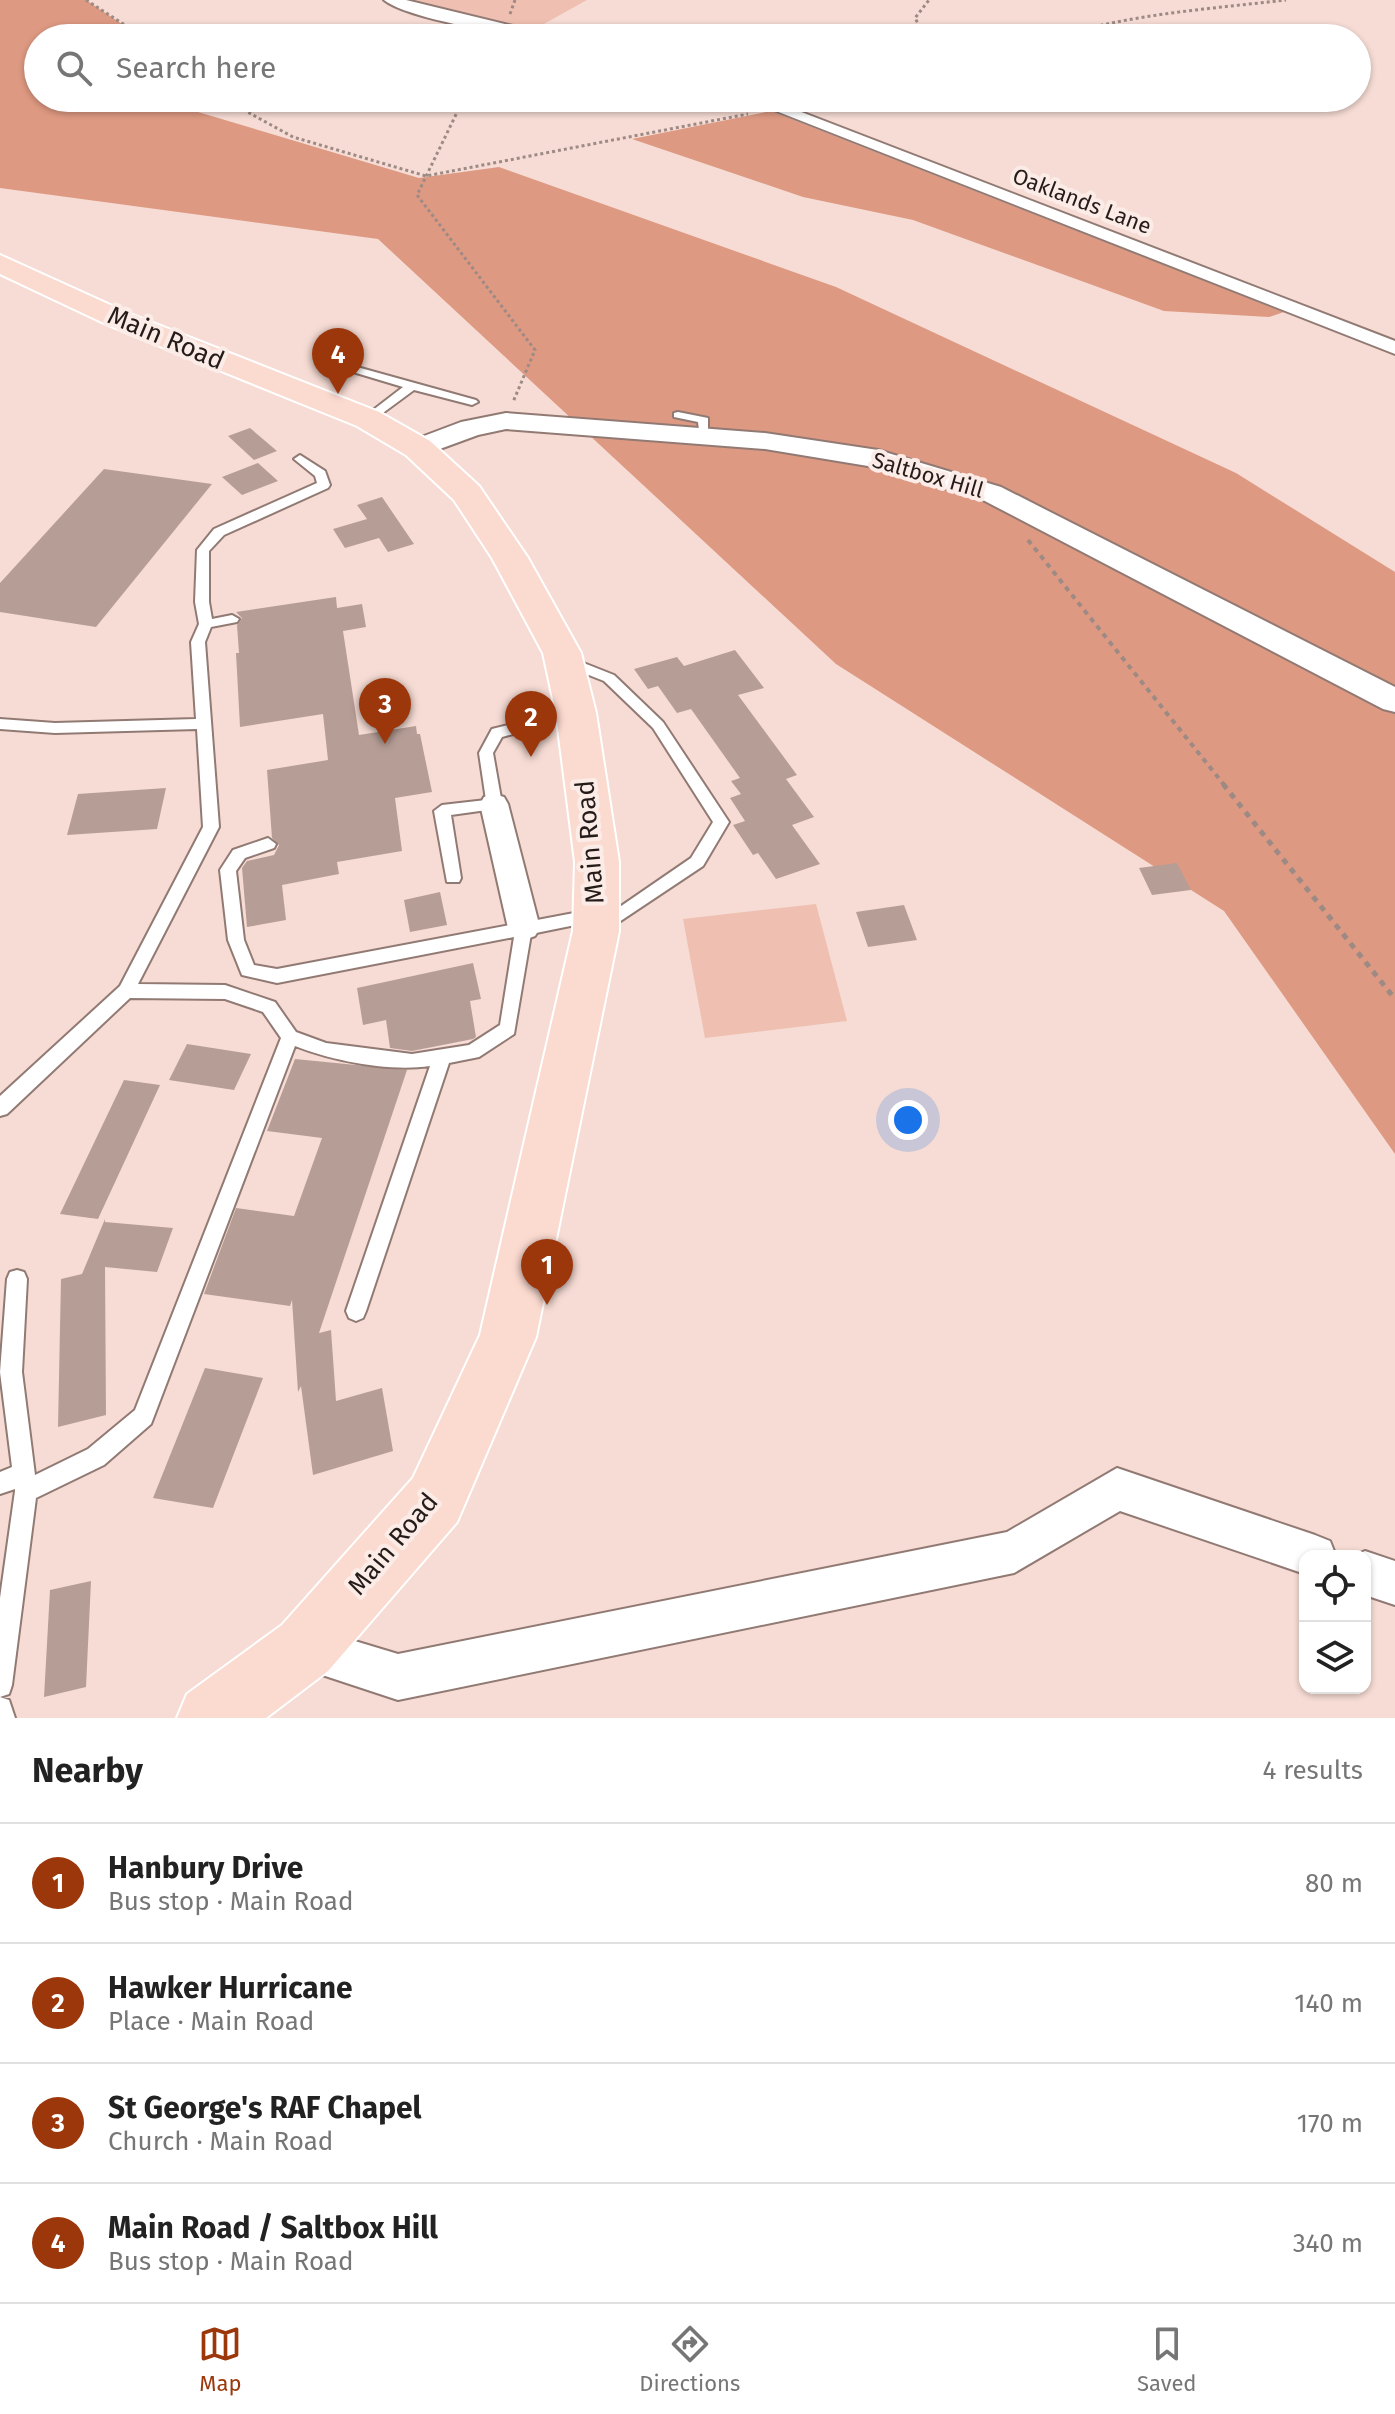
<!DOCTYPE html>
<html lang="en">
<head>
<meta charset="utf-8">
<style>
	:root { --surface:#fff; --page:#f2f2f2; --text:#222; --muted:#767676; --line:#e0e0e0; --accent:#9c360b }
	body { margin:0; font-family:"Fira Sans",sans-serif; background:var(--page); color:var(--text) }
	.controls { position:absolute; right:24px; bottom:24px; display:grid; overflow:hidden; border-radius:16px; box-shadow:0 2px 6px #0004 }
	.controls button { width:72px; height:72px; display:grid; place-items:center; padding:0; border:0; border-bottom:2px solid var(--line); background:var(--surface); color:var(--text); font:40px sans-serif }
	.you { position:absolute; left:908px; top:1120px; width:28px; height:28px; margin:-20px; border:6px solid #fff; border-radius:50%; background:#1a73e8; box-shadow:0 0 0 12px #1a73e833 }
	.badge { display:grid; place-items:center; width:52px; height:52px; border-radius:50%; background:var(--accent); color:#fff; font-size:26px; font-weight:700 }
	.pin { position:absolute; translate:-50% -66px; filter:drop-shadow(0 2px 4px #0008) }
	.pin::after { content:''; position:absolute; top:42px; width:28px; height:24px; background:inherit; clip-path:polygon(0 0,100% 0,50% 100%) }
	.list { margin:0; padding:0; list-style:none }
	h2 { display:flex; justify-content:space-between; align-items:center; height:104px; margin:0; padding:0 32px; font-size:34px }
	h2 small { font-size:26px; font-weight:400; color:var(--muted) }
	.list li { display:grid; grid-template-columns:52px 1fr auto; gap:24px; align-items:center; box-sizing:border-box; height:120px; padding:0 32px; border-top:2px solid var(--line) }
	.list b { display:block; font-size:30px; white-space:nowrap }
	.list p { margin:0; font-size:26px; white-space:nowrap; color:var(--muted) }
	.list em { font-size:26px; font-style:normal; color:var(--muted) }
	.icon { flex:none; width:44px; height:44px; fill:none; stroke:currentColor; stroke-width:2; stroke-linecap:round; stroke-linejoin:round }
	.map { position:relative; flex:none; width:1395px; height:1718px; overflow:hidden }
	.search { position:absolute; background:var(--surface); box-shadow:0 2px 6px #0004; left:24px; right:24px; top:24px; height:88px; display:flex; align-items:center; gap:20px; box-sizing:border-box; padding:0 28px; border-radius:44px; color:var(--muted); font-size:30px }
	.sheet { height:584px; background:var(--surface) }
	nav { display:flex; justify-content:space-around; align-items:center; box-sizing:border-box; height:112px; border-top:2px solid var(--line); background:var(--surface); font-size:22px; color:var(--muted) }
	nav a { display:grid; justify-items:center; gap:4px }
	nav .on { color:var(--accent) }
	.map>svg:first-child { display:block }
</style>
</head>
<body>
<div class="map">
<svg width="1395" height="1718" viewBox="0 0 1395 1718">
	<rect width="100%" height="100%" fill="#f6dcd4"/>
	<!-- green -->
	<path fill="#efc0b1" d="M402,0H587L533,30Z
		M816,904L847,1021L705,1038L683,919Z"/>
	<!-- forest -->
	<path fill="#de9982" d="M0,0H86L143,38H38V98H188L198,112L419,178L499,167L836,287L1236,473L1395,572V1154L1224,911L836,664L378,239L0,188Z
		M771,111L1284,312L1269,317L1164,311L913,220L803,197L632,139Z"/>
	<!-- building -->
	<path fill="#b69e96" d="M250,428L277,451L254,460L228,436Z
		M258,463L278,481L242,495L222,477Z
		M104,469L212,484L96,627L0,612V583Z
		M382,497L414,544L388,552L379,538L345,548L333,529L367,519L357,505Z
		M336,597L337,608L362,604L366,627L343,631L359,735L416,726L417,734H420L432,792L395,798L402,851L337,862L339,874L282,885L286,920L247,927L242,868L247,861L274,855L279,845L272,838L267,770L328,760L323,714L240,727L236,653H239L237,625L242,618L236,612Z
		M735,650L764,688L738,695L797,775L786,779L814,817L792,825L820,864L776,879L758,853L753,855L733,825L745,821L730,798L741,794L731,781L740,778L691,709L677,713L658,686L648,689L634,669L677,657L684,666Z
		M166,788L157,829L67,835L78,794Z
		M1177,863L1191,890L1152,895L1139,868Z
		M440,892L447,925L410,932L404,900Z
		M904,905L917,940L868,947L856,912Z
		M473,963L481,999L470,1001L476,1037L473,1039L412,1051L390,1048L386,1020L363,1025L357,988Z
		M187,1044L251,1054L234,1090L169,1080Z
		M295,1059L407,1070L319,1333L331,1330L336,1401L382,1388L393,1451L313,1475L301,1386L298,1392L292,1300L290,1306L204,1294L236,1208L294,1216L322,1138L267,1131Z
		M124,1080L160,1085L98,1219L60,1214Z
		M105,1219V1222L173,1228L157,1272L105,1267L106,1415L58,1427L61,1279L82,1274Z
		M205,1368L263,1378L213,1508L153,1498Z
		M91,1581L86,1687L44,1697L50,1590Z"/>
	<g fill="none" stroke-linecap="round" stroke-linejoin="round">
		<!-- service casing -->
		<g stroke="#917a73" stroke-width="4">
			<path id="service" d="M357,367L476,400L478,402L472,405L414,390L372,421H364V417L403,387L353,372L351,370Z
				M678,412L708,418V438H700L698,422L674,417V413Z
				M300,455L325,471L330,485L328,488L224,535L209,551V602L212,619L232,615L239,619L237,622L211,627L205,642L219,827L138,984L225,985L275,1002L296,1032L326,1043L412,1054L469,1045L500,1025L514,937L277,983L242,975L228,940L220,870L233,850L268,838L276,844L274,848L245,858L236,871L244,940L254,965L277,969L595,909L601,911L603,915L601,919L595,921L531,934L514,1034L479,1057L449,1063L366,1311L363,1318L356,1321L349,1318L346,1311L430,1066C389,1072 333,1061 295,1046L151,1424L104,1465L36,1498L12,1685L9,1694L0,1697L9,1700L15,1718H0V1598L15,1491V1489L0,1494V1472L12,1467L0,1372L7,1279L10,1272L17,1270L24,1272L27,1279L22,1372L35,1475L88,1449L135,1410L281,1038L263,1012L225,999L130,998L7,1114L0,1116V1096L120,986L203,827L197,729L55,733L0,729V719L55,723L196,719L191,642L199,624L195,602L197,550L214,529L317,483L315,476L294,459Z
				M566,656L614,675L663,722L729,822L703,866L601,934L595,932L593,928L595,924L691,858L713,822L653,728L604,681L561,664L559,661L561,658Z
				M575,708L582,713L580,716L502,737L493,753L502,804L494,809L451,815L461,878L459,882H447L434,811L442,805L486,800L479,753L492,729Z"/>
		</g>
		<!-- minor casing -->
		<g stroke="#917a73" stroke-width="4">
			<path id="minor" d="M384,0H406L550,35L552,38C520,38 407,19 384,0Z
				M743,98H765L1395,341V354Z
				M494,794L504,797L508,804L540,928L535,936L524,940L513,936L508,928L480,804L484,797Z
				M1117,1468L1315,1535L1330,1541L1336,1556H1305V1574L1120,1511L1014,1573L398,1700L289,1664L283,1648L289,1632L305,1626L398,1654L1007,1532Z
				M1365,1551L1395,1561V1605L1365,1595V1556H1354Z"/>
		</g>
		<!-- tertiary casing -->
		<g stroke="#917a73" stroke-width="4">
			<path id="tertiary" d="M506,413L765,433L878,450L1001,487L1395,687V712L1383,709L981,499L874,467L765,449L506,429L478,435L418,457L408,454L404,448L408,442L461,422Z"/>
		</g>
		<!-- primary casing -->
		<g stroke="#fff" stroke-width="4">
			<path id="primary" d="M0,255L128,313L379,412L430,441L479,486L528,558L581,653L596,713L619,862V931L536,1337L457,1522L328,1671L266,1718H177L187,1694L282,1625L413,1478L480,1335L573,931L575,862L556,713L543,653L492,558L454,500L406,455L357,426L108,325L0,274Z"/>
		</g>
		<!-- path-far2 -->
		<path stroke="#9d8a84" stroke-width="3" stroke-dasharray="3 3" stroke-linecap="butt" d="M86,0L145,38
			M510,14L515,0
			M926,38L915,18L929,0
			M1054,38C1128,14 1209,9 1286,0
			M222,98L293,137L426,176L748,114
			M464,98L417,195L535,350L513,402
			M821,104L855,98"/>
		<!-- path-far1 -->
		<path stroke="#9d8a84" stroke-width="4" stroke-dasharray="5 5" stroke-linecap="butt" d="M1028,540L1225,786"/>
		<!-- path -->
		<path stroke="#9d8a84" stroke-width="5" stroke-dasharray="6 6" stroke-linecap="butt" d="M1223,784L1395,999"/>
		<!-- service -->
		<use href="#service" fill="#fff" fill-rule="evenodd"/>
		<!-- minor -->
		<use href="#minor" fill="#fff" fill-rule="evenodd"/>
		<!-- tertiary -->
		<use href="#tertiary" fill="#fff" fill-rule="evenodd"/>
		<!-- primary -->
		<use href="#primary" fill="#fbdad0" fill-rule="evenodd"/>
	</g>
	<g text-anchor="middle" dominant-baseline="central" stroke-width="8" stroke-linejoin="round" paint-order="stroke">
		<!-- far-street labels -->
		<g font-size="22" fill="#251c19" stroke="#fcece7">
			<text transform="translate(1082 201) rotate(21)">Oaklands Lane</text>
			<text transform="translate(928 475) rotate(16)">Saltbox Hill</text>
		</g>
		<!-- street labels -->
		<g font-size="26" fill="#251c19" stroke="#fcece7">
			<text transform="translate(166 338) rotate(23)">Main Road</text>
			<text transform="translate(590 842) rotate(-95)">Main Road</text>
			<text transform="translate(393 1544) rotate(-50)">Main Road</text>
		</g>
	</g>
</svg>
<div class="controls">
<button><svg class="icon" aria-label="locate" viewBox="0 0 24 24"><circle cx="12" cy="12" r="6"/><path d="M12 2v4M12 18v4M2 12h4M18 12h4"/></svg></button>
<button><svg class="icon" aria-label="layers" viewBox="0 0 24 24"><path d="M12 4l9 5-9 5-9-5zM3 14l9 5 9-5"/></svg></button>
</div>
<div class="you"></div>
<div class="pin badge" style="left:547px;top:1305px">1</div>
<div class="pin badge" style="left:531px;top:757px">2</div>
<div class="pin badge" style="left:385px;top:744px">3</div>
<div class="pin badge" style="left:338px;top:394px">4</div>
<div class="search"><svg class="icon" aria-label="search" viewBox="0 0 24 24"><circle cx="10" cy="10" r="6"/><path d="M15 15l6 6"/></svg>Search here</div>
</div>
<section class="sheet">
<h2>Nearby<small>4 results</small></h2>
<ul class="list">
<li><span class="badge">1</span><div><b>Hanbury Drive</b><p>Bus stop · Main Road</p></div><em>80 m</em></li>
<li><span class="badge">2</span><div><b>Hawker Hurricane</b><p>Place · Main Road</p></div><em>140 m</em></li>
<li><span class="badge">3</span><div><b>St George's RAF Chapel</b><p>Church · Main Road</p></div><em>170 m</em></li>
<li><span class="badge">4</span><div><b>Main Road / Saltbox Hill</b><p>Bus stop · Main Road</p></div><em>340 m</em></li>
</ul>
</section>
<nav>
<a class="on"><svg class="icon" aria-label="map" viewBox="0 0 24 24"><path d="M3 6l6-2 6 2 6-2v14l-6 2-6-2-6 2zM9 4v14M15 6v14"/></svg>Map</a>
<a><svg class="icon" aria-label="directions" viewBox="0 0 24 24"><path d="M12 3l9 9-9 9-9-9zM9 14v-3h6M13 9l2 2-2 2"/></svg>Directions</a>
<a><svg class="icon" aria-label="saved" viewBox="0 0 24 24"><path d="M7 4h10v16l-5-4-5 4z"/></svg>Saved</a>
</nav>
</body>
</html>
